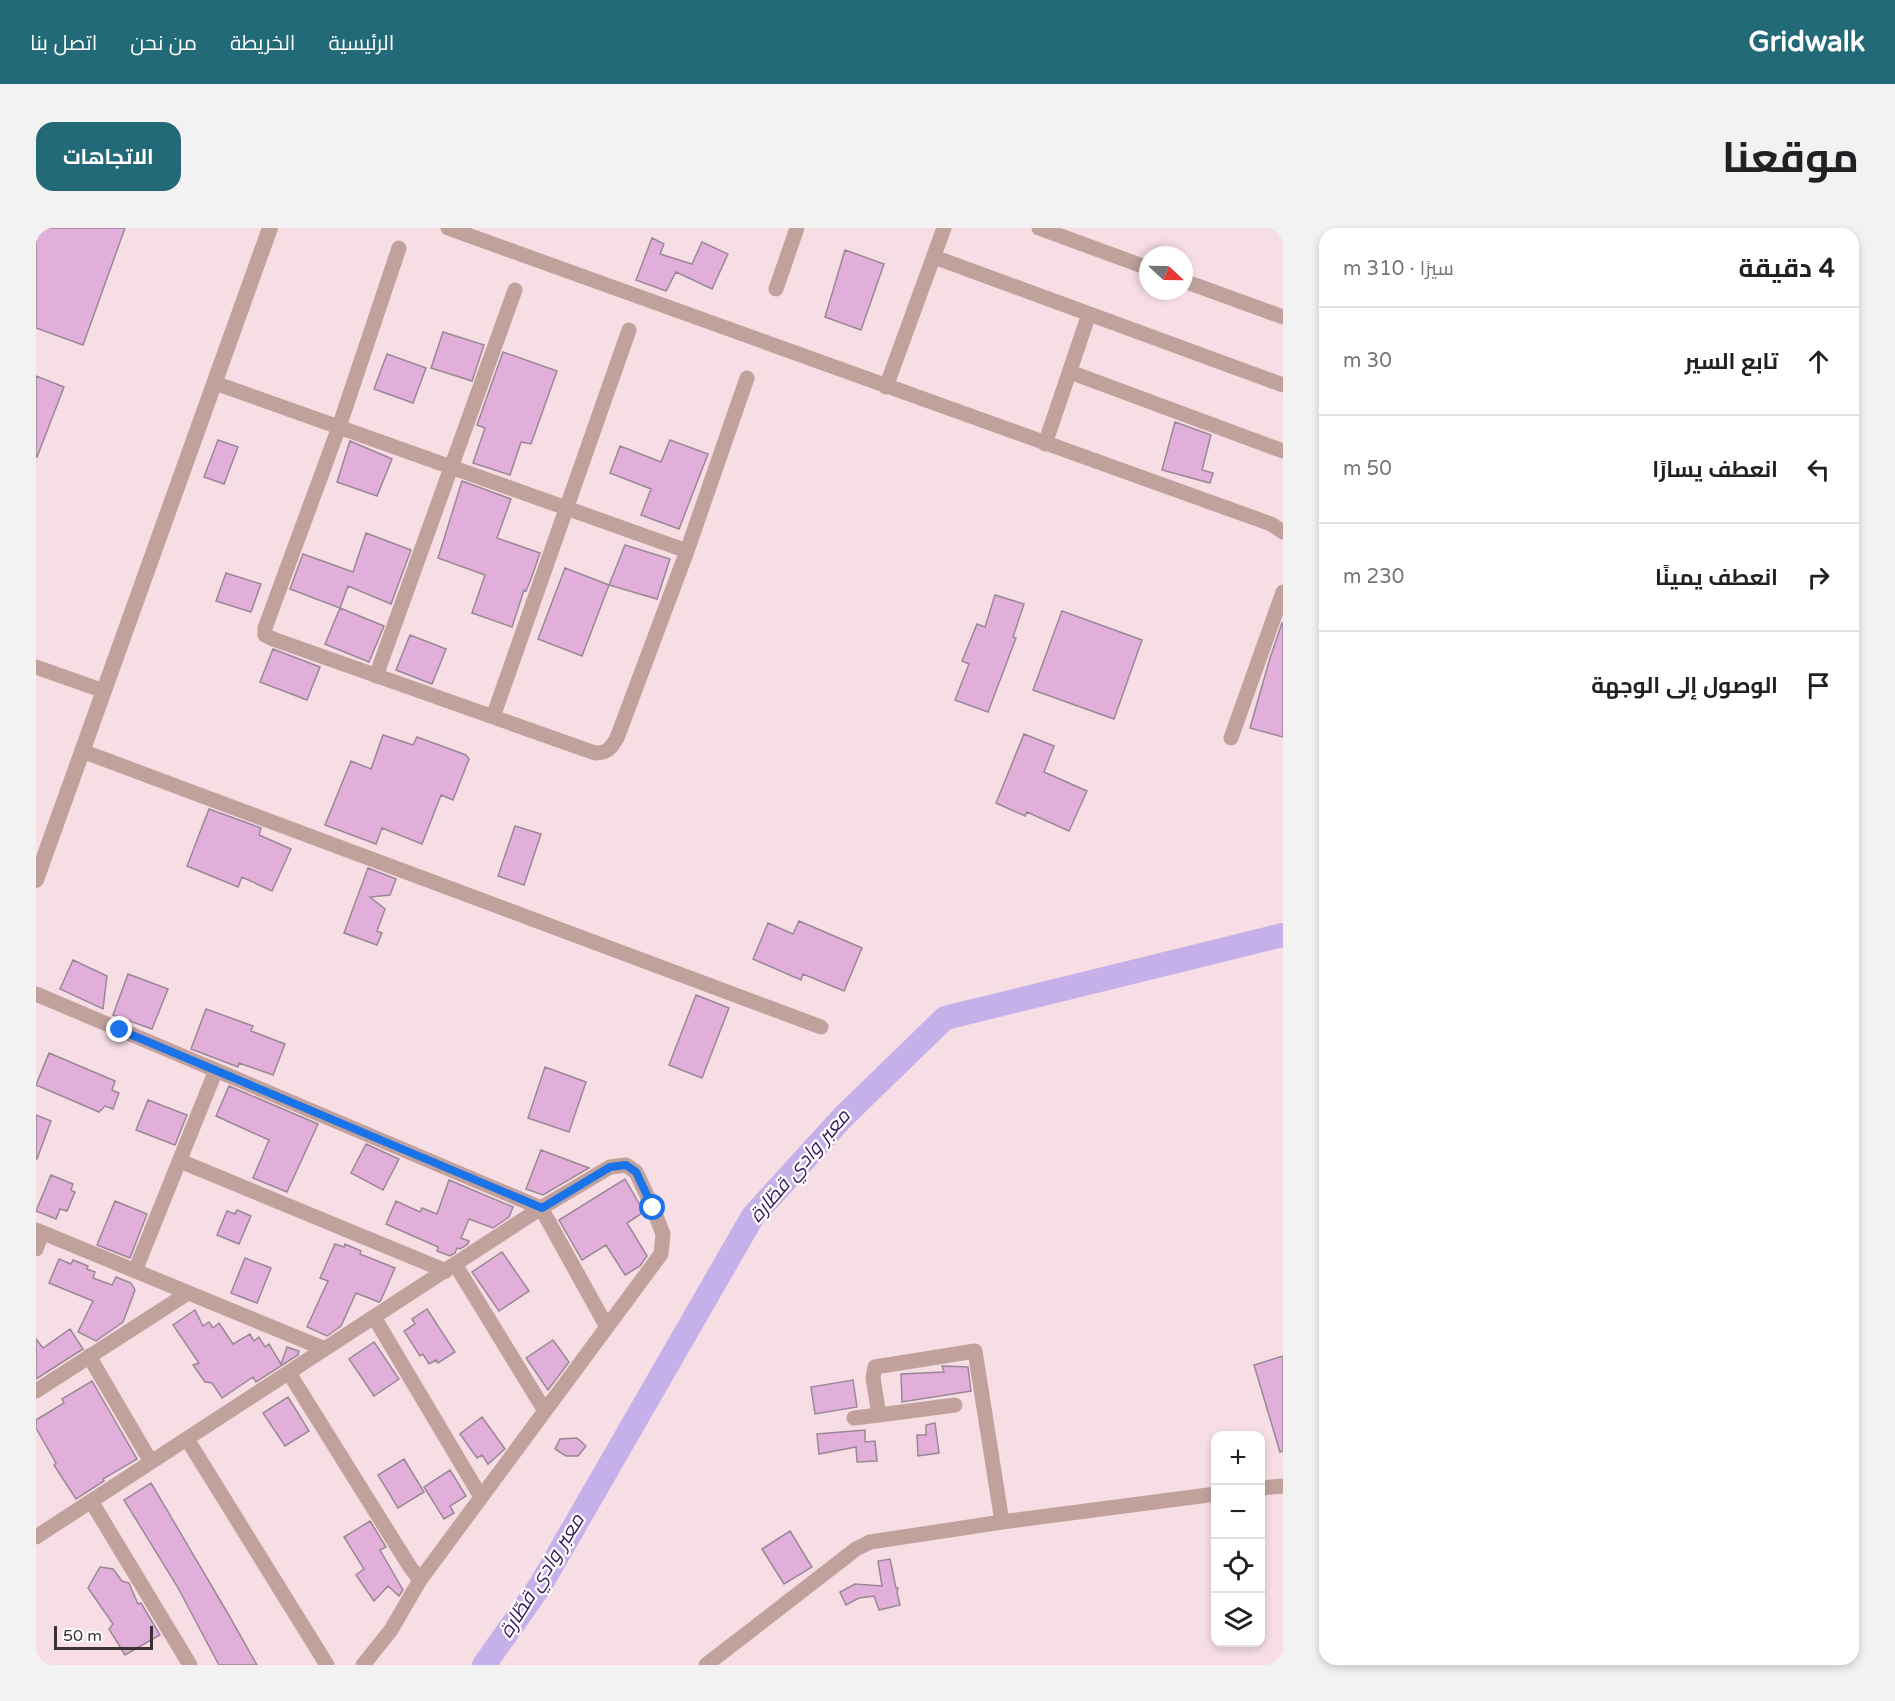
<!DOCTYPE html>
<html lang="ar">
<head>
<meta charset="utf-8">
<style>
	:root { --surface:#fff; --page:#f2f2f2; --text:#202124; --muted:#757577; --line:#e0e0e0; --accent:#236a78 }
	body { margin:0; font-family:"Varela Round",Cairo,sans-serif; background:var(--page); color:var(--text); direction:rtl }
	.controls { position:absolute; right:18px; bottom:18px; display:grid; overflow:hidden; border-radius:12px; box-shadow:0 3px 9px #0003 }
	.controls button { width:54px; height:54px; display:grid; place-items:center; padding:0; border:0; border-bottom:2px solid var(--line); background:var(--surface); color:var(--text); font:30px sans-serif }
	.compass { position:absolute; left:1103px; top:18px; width:54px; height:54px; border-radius:50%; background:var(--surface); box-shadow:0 3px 9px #0003; rotate:112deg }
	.scale { position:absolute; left:18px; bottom:15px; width:99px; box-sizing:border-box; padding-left:6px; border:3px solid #3a3134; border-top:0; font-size:16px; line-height:21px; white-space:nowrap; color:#3a3134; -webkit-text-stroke:4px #fff; paint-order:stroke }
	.stop { position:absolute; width:18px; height:18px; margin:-14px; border:4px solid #1a73e8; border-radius:50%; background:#fff }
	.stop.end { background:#1a73e8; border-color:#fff; box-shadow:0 2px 6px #0008 }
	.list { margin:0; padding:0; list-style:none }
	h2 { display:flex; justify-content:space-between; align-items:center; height:78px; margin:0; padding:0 24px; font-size:26px }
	h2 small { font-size:20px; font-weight:400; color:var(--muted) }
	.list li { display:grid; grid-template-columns:39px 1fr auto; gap:18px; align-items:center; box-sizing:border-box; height:108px; padding:0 24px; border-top:2px solid var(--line) }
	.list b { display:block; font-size:22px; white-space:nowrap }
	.list em { font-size:20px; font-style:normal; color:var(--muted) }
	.icon { flex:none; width:33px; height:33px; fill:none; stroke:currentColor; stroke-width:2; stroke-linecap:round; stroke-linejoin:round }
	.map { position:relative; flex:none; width:1247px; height:1437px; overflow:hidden; direction:ltr; border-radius:18px }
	header { display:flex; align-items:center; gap:36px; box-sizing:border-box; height:84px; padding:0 30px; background:var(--accent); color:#fff }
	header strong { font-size:28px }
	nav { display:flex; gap:33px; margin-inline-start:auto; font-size:21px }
	.intro { display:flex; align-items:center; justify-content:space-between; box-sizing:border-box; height:144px; padding:0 36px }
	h1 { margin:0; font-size:42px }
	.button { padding:15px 27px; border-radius:18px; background:var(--accent); color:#fff; font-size:21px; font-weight:700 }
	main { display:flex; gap:36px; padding:0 36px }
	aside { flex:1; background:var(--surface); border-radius:18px; box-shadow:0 3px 9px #0003 }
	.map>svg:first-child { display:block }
</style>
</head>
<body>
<header>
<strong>Gridwalk</strong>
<nav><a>الرئيسية</a><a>الخريطة</a><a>من نحن</a><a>اتصل بنا</a></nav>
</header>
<div class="intro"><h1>موقعنا</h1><a class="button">الاتجاهات</a></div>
<main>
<aside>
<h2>4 دقيقة<small>سيرًا · 310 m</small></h2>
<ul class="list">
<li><svg class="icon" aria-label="ahead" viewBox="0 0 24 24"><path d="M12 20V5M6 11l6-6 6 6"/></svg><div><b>تابع السير</b></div><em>30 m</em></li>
<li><svg class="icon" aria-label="left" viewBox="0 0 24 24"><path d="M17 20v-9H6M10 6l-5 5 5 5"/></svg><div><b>انعطف يسارًا</b></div><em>50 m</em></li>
<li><svg class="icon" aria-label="right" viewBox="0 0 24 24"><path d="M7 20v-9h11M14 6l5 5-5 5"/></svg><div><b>انعطف يمينًا</b></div><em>230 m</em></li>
<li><svg class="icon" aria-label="arrive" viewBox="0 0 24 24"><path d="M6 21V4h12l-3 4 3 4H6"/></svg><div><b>الوصول إلى الوجهة</b></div></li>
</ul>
</aside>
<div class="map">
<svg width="1247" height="1437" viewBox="0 0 1247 1437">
	<rect width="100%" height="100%" fill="#f7dee4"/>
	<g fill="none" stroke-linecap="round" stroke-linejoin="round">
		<!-- river -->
		<path stroke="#c5b0e9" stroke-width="24" d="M448,1437L504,1358L717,988L807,889L909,790L1247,707"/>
	</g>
	<!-- building -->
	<path fill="#e2afda" stroke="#998896" stroke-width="1.5" d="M0,0H89L47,117L0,100Z
		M616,10L628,16L624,26L656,36L666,14L692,26L676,61L640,44L630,63L600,52Z
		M809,22L848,36L825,102L789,89Z
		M407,104L448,117L436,153L395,140Z
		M467,124L521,143L495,216L485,214L474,247L437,235L449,200L441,197Z
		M351,126L390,140L377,175L338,161Z
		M0,148L28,159L1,229H0Z
		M1139,194L1175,207L1166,242L1177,245L1174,255L1126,242Z
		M182,212L202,219L188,256L168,249Z
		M634,212L672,226L643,301L605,287L615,261L574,245L584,218L625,234Z
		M314,213L356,231L341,268L301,254Z
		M426,253L475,271L461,310L504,325L495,351L490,363L488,362L476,399L436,385L449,347L402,330Z
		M330,305L375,322L355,376L312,358L304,380L254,361L267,326L317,344Z
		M589,317L634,331L621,371L573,357Z
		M529,340L573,357L546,428L502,411Z
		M190,345L225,356L215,384L180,373Z
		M959,367L988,376L977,409L980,410L952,484L919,472L933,436L926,433L941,396L949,399Z
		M304,380L348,398L333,434L289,416Z
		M1026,383L1106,412L1078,491L997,462Z
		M1246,395H1247V509L1214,500L1234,430Z
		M374,407L410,421L396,456L360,442Z
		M237,421L284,439L271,472L224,454Z
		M988,506L1018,518L1008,544L1051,563L1033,603L991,584L989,588L960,575Z
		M347,507L377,517L381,509L430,527L433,531L417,572L405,567L386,616L346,600L340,616L289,597L315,533L335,541Z
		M173,581L225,600L223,607L255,621L236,663L206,649L202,659L151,638Z
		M479,598L505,606L488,657L462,648Z
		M332,640L360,651L354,667L334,669L349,681L341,703L346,705L341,717L308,705Z
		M763,693L826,720L808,763L767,746L765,752L717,731L732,695L757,706Z
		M37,732L71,748L67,781L24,761Z
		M92,746L132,761L116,801L77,787Z
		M660,767L693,780L666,850L633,837Z
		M170,781L217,798L215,803L249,816L237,847L203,835L202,839L155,821Z
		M13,825L79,853L76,862L83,865L77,881L69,878L63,884L0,857Z
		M509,839L550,854L533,904L492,890Z
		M193,858L282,896L251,964L217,950L233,912L180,888Z
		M112,872L151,887L139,917L100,902Z
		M0,887L15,893L1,931H0Z
		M330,916L363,931L347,962L315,945Z
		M505,922L553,940L507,967L490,961Z
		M15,947L37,956L35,962L39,964L31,983L24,981L20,991L0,983Z
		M589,951L608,984L591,995L611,1028L604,1038L589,1047L570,1017L546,1032L523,992Z
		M413,952L477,979L473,989L457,1000L433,991L425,1010L433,1013L432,1016L424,1021L421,1020L419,1025L414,1028L401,1023L402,1019L350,996L360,973L384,984L386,980L401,986Z
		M79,973L111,986L94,1030L61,1017Z
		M201,982L215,988L203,1016L181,1007L191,983L199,986Z
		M299,1016L308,1019L309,1016L325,1023L324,1026L359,1040L345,1072L343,1074L320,1065L305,1098L291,1108L271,1099L292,1053L284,1050Z
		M466,1024L493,1063L463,1083L436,1044Z
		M209,1030L235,1040L221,1075L195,1065Z
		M23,1031L35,1036L37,1032L52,1038L51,1041L59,1044L57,1050L76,1057L80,1049L95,1055L99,1062L87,1094L60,1113L42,1104L57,1073L13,1055Z
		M391,1081L419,1124L402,1135L400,1132L393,1136L387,1126L384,1128L368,1103L379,1096L376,1091Z
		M159,1082L167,1098L173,1094L177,1100L183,1095L197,1116L214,1106L218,1113L223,1109L229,1119L233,1116L245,1136L251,1119L263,1123L262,1127L220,1154L217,1149L186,1170L176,1155L169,1154L157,1137L163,1135L137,1097Z
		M34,1101L47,1121L0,1151V1111L7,1120Z
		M517,1112L533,1134L512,1162L490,1130Z
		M338,1114L363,1151L338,1168L313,1131Z
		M1247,1128V1223L1244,1224L1218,1137Z
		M906,1138L932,1139L935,1163L866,1174L865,1146L908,1144Z
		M817,1152L821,1179L779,1186L775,1159Z
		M56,1153L101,1231L67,1251L68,1253L40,1271L18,1237L20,1235L0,1200V1192L28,1175L26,1171Z
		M252,1169L273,1203L249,1218L227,1185Z
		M446,1189L469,1221L452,1236L446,1227L441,1230L424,1206Z
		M899,1195L903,1225L882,1228L881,1207H890V1197Z
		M829,1202V1214L839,1213L841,1233L821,1234L820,1219L783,1226L781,1206Z
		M541,1210L550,1218L542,1228H530L519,1221L524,1211Z
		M368,1231L388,1264L362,1280L342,1247Z
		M414,1242L430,1268L414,1278L418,1285L408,1291L388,1259Z
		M115,1255L191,1384L221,1437H183L141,1358L88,1272Z
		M334,1293L350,1319L344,1322L367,1362L363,1368L352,1358L338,1373L320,1347L328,1341L308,1309Z
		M754,1303L776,1339L748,1356L726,1321Z
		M854,1331L860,1360H862L861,1364L864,1377L843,1382L838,1368L823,1370L810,1377L804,1364L819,1356L846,1358L842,1333Z
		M64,1339L77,1341L86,1353L93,1355L102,1376L105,1375L124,1407L89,1427L73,1401L77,1396L52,1360Z"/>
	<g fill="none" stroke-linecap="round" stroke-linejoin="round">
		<!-- minor -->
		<path stroke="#c0a19c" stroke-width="15" d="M412,0L1235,296L1247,304
			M1003,0L1112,40
			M363,20L303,199L229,400V407L237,411L559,525C572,525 575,520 581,510L651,323L711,150
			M898,29L1247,157
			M1148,53L1247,89
			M740,61L761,0
			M1034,144L1247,223
			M179,155L651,323
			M850,159L908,0
			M1009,216L1053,86
			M0,439L68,463
			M340,448L479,62
			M457,489L593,102
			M1195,510L1247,364
			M46,523L785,799
			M0,766L505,980L571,1099
			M144,933L410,1043
			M0,1002L289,1121
			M0,1021L6,1005
			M419,1036L509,1183
			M99,1043L180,842
			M338,1089L445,1269
			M53,1128L115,1234
			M253,1145L374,1339L384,1352
			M0,1163L152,1065
			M919,1177L843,1187L837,1150L839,1139L939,1123L966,1294
			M818,1190L843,1187
			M151,1211L291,1437
			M1224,1260L1247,1258
			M55,1273L154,1437
			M0,1309L505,980L574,939L590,937L600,944L617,980L627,1006L625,1026L384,1352L355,1402L327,1437
			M670,1437L820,1321L834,1314L966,1294L1180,1266"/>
		<!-- tertiary -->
		<path stroke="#c0a19c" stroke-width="16" d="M0,652L234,0"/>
	</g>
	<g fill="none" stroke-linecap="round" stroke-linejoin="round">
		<!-- route -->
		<path stroke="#1a73e8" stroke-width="8" d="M84,802L506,980L574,939L590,937L600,944L617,980"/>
	</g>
	<g text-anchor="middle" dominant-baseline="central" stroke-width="4.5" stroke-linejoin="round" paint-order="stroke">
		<!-- water labels -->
		<g font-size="20" font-style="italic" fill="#391a5b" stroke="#fff">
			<text transform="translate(764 938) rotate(-49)">معبر وادي قطّارة</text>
			<text transform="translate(506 1348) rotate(-58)">معبر وادي قطّارة</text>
		</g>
	</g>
</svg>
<div class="controls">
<button>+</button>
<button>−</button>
<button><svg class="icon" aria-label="locate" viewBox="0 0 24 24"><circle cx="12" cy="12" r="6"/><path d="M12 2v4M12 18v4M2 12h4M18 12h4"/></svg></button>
<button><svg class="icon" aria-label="layers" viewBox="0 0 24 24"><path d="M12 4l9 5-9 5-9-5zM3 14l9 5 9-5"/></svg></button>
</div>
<svg class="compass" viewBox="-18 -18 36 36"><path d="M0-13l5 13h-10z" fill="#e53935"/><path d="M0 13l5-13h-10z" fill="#757577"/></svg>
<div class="scale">50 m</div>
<div class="stop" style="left:617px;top:980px"></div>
<div class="stop end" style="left:84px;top:802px"></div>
</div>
</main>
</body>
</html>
